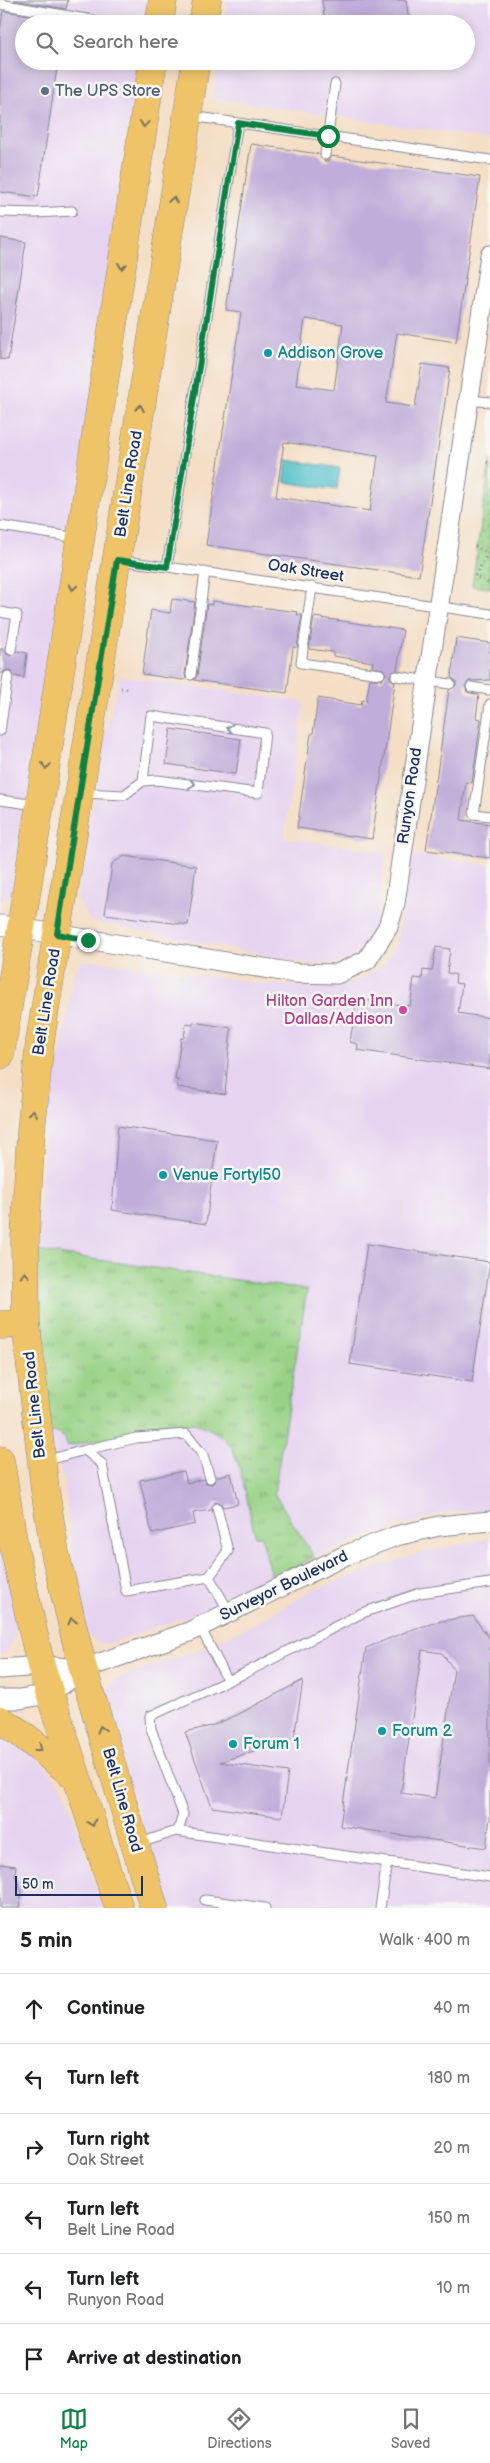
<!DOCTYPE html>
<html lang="en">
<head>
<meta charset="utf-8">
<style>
	:root { --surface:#fff; --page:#f2f2f2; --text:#202124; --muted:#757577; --line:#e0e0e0; --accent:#0b8043 }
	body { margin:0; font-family:"Balsamiq Sans",sans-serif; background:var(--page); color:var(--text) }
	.scale { position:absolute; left:15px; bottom:12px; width:128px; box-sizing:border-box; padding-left:5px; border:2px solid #1b2f5e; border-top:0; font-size:14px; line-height:18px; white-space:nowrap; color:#1b2f5e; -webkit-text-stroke:4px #f6f6f2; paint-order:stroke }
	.stop { position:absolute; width:15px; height:15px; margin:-11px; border:4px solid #0b8043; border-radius:50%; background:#fff }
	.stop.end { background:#0b8043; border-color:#fff; box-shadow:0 1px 5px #0008 }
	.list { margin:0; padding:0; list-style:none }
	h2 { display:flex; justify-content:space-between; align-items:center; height:65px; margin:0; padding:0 20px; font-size:21px }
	h2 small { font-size:16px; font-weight:400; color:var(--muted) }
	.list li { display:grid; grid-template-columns:32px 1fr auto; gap:15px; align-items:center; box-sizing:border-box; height:70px; padding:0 20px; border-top:1px solid var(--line) }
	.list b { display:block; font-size:19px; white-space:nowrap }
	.list p { margin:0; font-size:16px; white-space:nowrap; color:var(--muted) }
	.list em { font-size:16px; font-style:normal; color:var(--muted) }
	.icon { flex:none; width:28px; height:28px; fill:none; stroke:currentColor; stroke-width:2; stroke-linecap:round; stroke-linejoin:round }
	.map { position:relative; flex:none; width:490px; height:1908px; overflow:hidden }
	.search { position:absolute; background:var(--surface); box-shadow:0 2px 12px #0003; left:15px; right:15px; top:15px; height:55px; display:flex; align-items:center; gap:12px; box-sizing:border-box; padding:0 18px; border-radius:28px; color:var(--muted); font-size:19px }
	.sheet { height:485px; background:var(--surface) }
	nav { display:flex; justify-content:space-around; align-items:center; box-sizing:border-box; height:70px; border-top:1px solid var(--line); background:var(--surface); font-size:14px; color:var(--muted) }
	nav a { display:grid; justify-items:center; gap:2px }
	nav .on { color:var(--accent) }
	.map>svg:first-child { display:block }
</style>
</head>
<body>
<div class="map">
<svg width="490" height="1908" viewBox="0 0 490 1908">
	<defs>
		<pattern id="grass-tufts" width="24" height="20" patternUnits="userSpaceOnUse" patternTransform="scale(1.25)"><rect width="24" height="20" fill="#98d285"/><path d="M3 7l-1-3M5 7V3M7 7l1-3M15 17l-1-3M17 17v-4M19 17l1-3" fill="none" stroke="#7bab70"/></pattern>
		<pattern id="park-dots" width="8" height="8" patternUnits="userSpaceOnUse" patternTransform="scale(1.25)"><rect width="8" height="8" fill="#98d285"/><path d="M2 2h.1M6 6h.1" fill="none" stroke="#7bab70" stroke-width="1.8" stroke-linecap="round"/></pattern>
	</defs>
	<rect width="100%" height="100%" fill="#f6f6f2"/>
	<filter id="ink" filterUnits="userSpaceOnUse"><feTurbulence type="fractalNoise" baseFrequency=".02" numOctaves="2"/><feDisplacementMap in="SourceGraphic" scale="10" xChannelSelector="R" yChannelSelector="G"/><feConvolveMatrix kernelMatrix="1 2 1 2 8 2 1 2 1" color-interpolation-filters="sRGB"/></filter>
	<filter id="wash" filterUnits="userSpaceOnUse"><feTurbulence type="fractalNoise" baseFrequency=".0096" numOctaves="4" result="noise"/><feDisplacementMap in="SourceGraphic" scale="20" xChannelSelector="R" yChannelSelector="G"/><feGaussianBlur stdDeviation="1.12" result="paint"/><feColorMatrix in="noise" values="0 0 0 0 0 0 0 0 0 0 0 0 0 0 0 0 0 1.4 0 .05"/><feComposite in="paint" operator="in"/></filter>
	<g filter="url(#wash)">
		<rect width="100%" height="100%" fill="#f4dec5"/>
		<!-- built -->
		<path fill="#e6d3f0" d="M0,0H150L146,24H24V61H143L137,98L127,128L118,183L116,244L17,887L0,903Z
			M228,0H490V139L213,98L219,61H466V24H225Z
			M120,676L304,702L284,838L387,852L374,931L352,960L316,965L90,921L77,898L105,735Z
			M413,855L490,865V1511L449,1512L415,1521L358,1539L314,1557L274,1493L306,1290L37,1251L46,1111L51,1079L62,1049L74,972L82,961H97L265,984L320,988L357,982L384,964L395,947Z
			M225,1408L273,1580L209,1609L107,1644L94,1641L81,1627L64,1480L47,1434Z
			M0,1537L16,1620L14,1637L6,1653L0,1656Z
			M490,1538V1908H169L105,1708L107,1690L118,1678L197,1651L256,1623L313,1590L413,1555Z
			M0,1728L20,1738L64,1789L104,1908H0Z"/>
		<!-- grass -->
		<path fill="url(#grass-tufts)" stroke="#5a8072" d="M37,1251L307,1290L274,1493L314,1557L273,1580L261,1536H255C249,1514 242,1461 229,1444C220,1433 206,1426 193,1423L67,1446L65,1438L55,1432L47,1434Z"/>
		<!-- park -->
		<path fill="url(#park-dots)" stroke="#5a8072" d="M490,460V588L472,586Z"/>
		<!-- water -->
		<path fill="#53c1c9" stroke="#377894" d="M287,460L340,468L337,490L284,482Z"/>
		<g id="blocks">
			<!-- building -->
			<path fill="#c0add9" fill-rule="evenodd" d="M14,0H68L66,9Z
				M322,0H406L409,22L401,24H325Z
				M3,11L65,21L64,24H24V61H58L38,197L0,192V32Z
				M251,144L319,154L324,161H328L331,156L480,177L456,342L397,333L386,403L415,407L422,364L450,368L419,576L206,545L241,312L226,310ZM305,319L343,324L334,390L296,385ZM284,442L378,456L370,511L276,497Z
				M0,238L26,242L8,360L0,359Z
				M172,599L195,602L185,674L186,679L183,680L142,674L151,610L170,613Z
				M212,601L298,612L297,615H302L297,647H293L287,693L194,680L197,676L207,604L212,605Z
				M314,617L403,630L397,670L390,675V679L395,682L372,839L297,828L311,734H313L318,698L361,705L362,700L366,701L370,679L382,680L386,674L383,669L372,667L373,662L333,656V652L309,649Z
				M456,638L490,643V680L469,681L465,686L467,692L479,695L476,718L481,719L472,783L466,782L461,820L490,824V858L426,850L449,690L456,685V681L451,678Z
				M0,649H5L7,654L10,656L17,651L27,653L24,678L14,676L12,671L8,670L0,674Z
				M171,729L241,739L236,774L166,764Z
				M124,856L196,866L188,925L105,914L112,864Z
				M436,947L450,949L447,973L456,975L455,983L462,984L458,1013L490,1018V1069L357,1050L358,1044L350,1042L356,1004L363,1005L364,1000L410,1006L414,978L422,979L423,970L432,971Z
				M193,1022L231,1028L225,1094L177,1087L178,1080H175L181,1038H184L186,1024L193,1025Z
				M118,1126L217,1140L206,1224L112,1210Z
				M367,1244L490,1262L472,1382L350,1364Z
				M184,1471L187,1483L204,1479L206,1483L211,1484L215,1482L216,1477L231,1473L238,1504L223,1507L221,1503L215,1502L211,1510L193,1513L195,1524L152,1534L140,1480Z
				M473,1616L490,1639V1819L486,1848L340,1826L366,1648L410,1630L441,1621ZM422,1650L442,1653L454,1670L435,1798L401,1793Z
				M303,1680L294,1738L220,1762L288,1772L282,1817L212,1807L185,1732L211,1726L237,1715Z
				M0,1864L16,1866L15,1875L22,1892L19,1908H0Z"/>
		</g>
	</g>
	<g filter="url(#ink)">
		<use href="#blocks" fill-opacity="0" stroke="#888692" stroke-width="1"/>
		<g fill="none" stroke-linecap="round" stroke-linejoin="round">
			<!-- service casing -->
			<g stroke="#888692" stroke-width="11">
				<path id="service" d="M0,4L93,20
					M191,116L490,160
					M325,155L335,84
					M0,212L36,213L72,211
					M469,400L490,402
					M0,526L78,538
					M119,560L490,614
					M167,567L238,123
					M312,587L301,663L380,674
					M0,612L17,615L11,650
					M191,675L205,572
					M396,676L450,684
					M471,687L490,690
					M490,704L474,814L490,816
					M0,731L8,676
					M82,793L124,795L143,781L157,780L258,793L265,733L151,716L143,781
					M0,800L37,805
					M85,1450L136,1438L186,1434L203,1455L210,1478
					M44,1461L85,1450L102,1464L126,1591L209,1577L230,1613
					M209,1577L228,1551L217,1508
					M200,1627L228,1681
					M176,1831L387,1862L380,1908
					M137,1844L176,1831L180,1825L183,1814L151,1729L150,1716L243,1674L362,1613L420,1593L490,1583
					M387,1862L490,1877
					M205,1900L265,1908"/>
			</g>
			<!-- minor casing -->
			<g stroke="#888692" stroke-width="21">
				<path id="minor" d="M0,925L294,973L337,974L367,960L388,927L395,903L490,255
					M0,1669L41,1666L83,1669
					M0,1699H20L49,1694L83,1669L189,1632L346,1555L396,1536L439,1526L490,1521"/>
			</g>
			<!-- primary casing -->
			<g stroke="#888692" stroke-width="29">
				<path id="primary" d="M159,24L163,0
					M203,24L207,0
					M0,1055L21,928L153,61
					M0,1325L26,1324
					M0,1460L15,1552L41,1666L119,1908
					M0,1720L19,1732L76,1777
					M154,1908L83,1669L55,1553L45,1490L26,1324L25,1238L31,1131L40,1041L196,61"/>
			</g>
			<!-- path -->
			<path stroke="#888692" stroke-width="3" stroke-dasharray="1 4" stroke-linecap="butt" d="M487,462L490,463
				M475,546L490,554
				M488,553L475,576L490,584
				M121,688L129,689"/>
			<!-- service -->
			<use href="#service" stroke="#fff" stroke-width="9"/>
			<!-- minor -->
			<use href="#minor" stroke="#fff" stroke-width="19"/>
			<!-- primary -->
			<use href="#primary" stroke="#efc469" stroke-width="28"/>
		</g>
		<!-- one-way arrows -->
		<defs><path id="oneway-chevron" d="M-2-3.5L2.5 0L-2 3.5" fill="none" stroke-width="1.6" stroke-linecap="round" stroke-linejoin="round" transform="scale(1.25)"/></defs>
		<g stroke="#7a7263">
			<use href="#oneway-chevron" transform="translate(144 124) rotate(98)"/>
			<use href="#oneway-chevron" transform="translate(173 200) rotate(-81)"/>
			<use href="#oneway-chevron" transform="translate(122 266) rotate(99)"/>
			<use href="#oneway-chevron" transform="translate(140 408) rotate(-81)"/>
			<use href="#oneway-chevron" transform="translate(73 587) rotate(99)"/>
			<use href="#oneway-chevron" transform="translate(46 766) rotate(99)"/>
			<use href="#oneway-chevron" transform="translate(33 1113) rotate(-84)"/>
			<use href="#oneway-chevron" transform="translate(25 1275) rotate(-91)"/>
			<use href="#oneway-chevron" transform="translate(72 1621) rotate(-104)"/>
			<use href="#oneway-chevron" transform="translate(101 1729) rotate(-106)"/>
			<use href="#oneway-chevron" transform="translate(39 1748) rotate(38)"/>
			<use href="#oneway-chevron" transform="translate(92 1823) rotate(71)"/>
		</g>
		<g stroke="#8d97ae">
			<use href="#oneway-chevron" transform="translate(230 728) rotate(-171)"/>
			<use href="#oneway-chevron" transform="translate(192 784) rotate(8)"/>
		</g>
	</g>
	<g fill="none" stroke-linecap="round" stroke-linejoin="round" filter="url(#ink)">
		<!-- route -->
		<path stroke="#0b8043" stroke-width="6" d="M88,940L57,934L117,560L167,567L238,123L328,136"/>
	</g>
	<!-- markers -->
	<circle fill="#5c6f8a" stroke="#f6f6f2" stroke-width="2" cx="45" cy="91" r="5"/>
	<g fill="#0f9aa8" stroke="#f6f6f2" stroke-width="2">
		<circle cx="268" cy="353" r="5"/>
		<circle cx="163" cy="1175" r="5"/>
		<circle cx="382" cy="1731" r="5"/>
		<circle cx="233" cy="1744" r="5"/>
	</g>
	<circle fill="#d1479c" stroke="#f6f6f2" stroke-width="2" cx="403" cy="1010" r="5"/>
	<g text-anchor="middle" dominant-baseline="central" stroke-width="5" stroke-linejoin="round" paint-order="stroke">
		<!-- service labels -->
		<g font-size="16" fill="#4e5e75" stroke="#f6f6f2" text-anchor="start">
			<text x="55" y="91">The UPS Store</text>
		</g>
		<!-- culture labels -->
		<g font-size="16" fill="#0d838f" stroke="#f6f6f2" text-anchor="start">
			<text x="278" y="353">Addison Grove</text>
			<text x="173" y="1175">Venue Forty|50</text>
			<text x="392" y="1731">Forum 2</text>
			<text x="243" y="1744">Forum 1</text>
		</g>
		<!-- street labels -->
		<g font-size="16" fill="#1b2f5e" stroke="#f6f6f2">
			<text transform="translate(129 484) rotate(-81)">Belt Line Road</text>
			<text transform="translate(306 571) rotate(9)">Oak Street</text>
			<text transform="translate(410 796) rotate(-82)">Runyon Road</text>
			<text transform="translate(47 1002) rotate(-81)">Belt Line Road</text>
			<text transform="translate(35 1405) rotate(-96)">Belt Line Road</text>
			<text transform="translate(284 1586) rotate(-26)">Surveyor Boulevard</text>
			<text transform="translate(122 1800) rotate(74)">Belt Line Road</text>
		</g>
		<!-- hotel labels -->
		<g font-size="16" fill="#b23c85" stroke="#f6f6f2" text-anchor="end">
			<text x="393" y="1001">Hilton Garden Inn<tspan x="393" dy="18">Dallas/Addison</tspan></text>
		</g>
	</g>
</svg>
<div class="scale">50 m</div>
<div class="stop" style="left:328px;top:136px"></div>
<div class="stop end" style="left:88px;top:940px"></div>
<div class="search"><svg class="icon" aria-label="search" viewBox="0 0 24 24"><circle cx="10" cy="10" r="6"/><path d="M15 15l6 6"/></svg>Search here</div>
</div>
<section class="sheet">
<h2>5 min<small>Walk · 400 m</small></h2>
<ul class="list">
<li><svg class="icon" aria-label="ahead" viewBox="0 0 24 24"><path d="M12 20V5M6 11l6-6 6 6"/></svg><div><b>Continue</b></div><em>40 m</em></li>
<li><svg class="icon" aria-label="left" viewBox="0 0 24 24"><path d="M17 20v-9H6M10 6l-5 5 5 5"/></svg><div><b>Turn left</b></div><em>180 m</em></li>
<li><svg class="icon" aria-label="right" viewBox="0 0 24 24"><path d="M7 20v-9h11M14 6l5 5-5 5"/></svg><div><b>Turn right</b><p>Oak Street</p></div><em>20 m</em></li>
<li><svg class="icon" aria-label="left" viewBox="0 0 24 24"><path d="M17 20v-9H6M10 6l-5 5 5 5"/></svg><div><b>Turn left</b><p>Belt Line Road</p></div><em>150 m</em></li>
<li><svg class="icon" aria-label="left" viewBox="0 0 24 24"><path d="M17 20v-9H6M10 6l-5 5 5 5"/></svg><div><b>Turn left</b><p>Runyon Road</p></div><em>10 m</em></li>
<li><svg class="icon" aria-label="arrive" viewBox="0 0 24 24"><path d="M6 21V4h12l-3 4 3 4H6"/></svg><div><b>Arrive at destination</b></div></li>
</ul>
</section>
<nav>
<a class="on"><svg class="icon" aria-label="map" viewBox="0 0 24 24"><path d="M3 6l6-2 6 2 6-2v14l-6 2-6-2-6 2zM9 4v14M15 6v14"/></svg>Map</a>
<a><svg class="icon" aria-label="directions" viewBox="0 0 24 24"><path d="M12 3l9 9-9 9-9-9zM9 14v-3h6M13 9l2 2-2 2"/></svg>Directions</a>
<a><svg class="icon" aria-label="saved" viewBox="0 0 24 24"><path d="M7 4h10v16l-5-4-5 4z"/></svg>Saved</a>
</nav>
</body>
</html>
